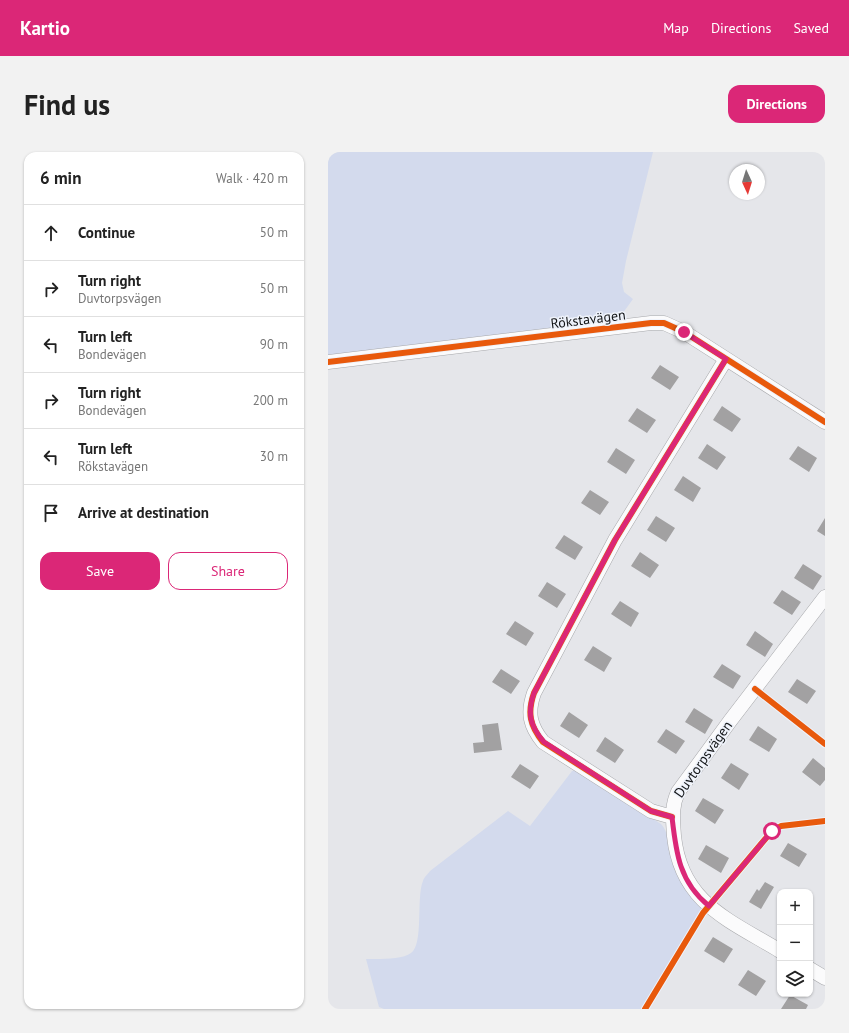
<!DOCTYPE html>
<html lang="en">
<head>
<meta charset="utf-8">
<style>
	:root { --surface:#fff; --page:#f2f2f2; --text:#222; --muted:#767676; --line:#e0e0e0; --accent:#db2777 }
	body { margin:0; font-family:"PT Sans",sans-serif; background:var(--page); color:var(--text) }
	.controls { position:absolute; right:12px; bottom:12px; display:grid; overflow:hidden; border-radius:8px; box-shadow:0 1px 3px #0004 }
	.controls button { width:36px; height:36px; display:grid; place-items:center; padding:0; border:0; border-bottom:1px solid var(--line); background:var(--surface); color:var(--text); font:20px sans-serif }
	.compass { position:absolute; left:401px; top:12px; width:36px; height:36px; border-radius:50%; background:var(--surface); box-shadow:0 1px 3px #0004; rotate:176deg }
	.stop { position:absolute; width:12px; height:12px; margin:-9px; border:3px solid #db2777; border-radius:50%; background:#fff }
	.stop.end { background:#db2777; border-color:#fff; box-shadow:0 1px 4px #0008 }
	.list { margin:0; padding:0; list-style:none }
	h2 { display:flex; justify-content:space-between; align-items:center; height:52px; margin:0; padding:0 16px; font-size:17px }
	h2 small { font-size:13px; font-weight:400; color:var(--muted) }
	.list li { display:grid; grid-template-columns:26px 1fr auto; gap:12px; align-items:center; box-sizing:border-box; height:56px; padding:0 16px; border-top:1px solid var(--line) }
	.list b { display:block; font-size:15px; white-space:nowrap }
	.list p { margin:0; font-size:13px; white-space:nowrap; color:var(--muted) }
	.list em { font-size:13px; font-style:normal; color:var(--muted) }
	.actions { display:flex; gap:8px; padding:12px 16px }
	.actions a { flex:1; padding:9px 0; border:1px solid var(--accent); border-radius:12px; text-align:center; font-size:14px; color:var(--accent) }
	.actions .main { background:var(--accent); color:#fff }
	.icon { flex:none; width:22px; height:22px; fill:none; stroke:currentColor; stroke-width:2; stroke-linecap:round; stroke-linejoin:round }
	.map { position:relative; flex:none; width:497px; height:857px; overflow:hidden; border-radius:12px }
	header { display:flex; align-items:center; gap:24px; box-sizing:border-box; height:56px; padding:0 20px; background:var(--accent); color:#fff }
	header strong { font-size:19px }
	nav { display:flex; gap:22px; margin-inline-start:auto; font-size:14px }
	.intro { display:flex; align-items:center; justify-content:space-between; box-sizing:border-box; height:96px; padding:0 24px }
	h1 { margin:0; font-size:28px }
	.button { padding:10px 18px; border-radius:12px; background:var(--accent); color:#fff; font-size:14px; font-weight:700 }
	main { display:flex; gap:24px; padding:0 24px }
	aside { flex:1; background:var(--surface); border-radius:12px; box-shadow:0 1px 3px #0004 }
	.map>svg:first-child { display:block }
</style>
</head>
<body>
<header>
<strong>Kartio</strong>
<nav><a>Map</a><a>Directions</a><a>Saved</a></nav>
</header>
<div class="intro"><h1>Find us</h1><a class="button">Directions</a></div>
<main>
<aside>
<h2>6 min<small>Walk · 420 m</small></h2>
<ul class="list">
<li><svg class="icon" aria-label="ahead" viewBox="0 0 24 24"><path d="M12 20V5M6 11l6-6 6 6"/></svg><div><b>Continue</b></div><em>50 m</em></li>
<li><svg class="icon" aria-label="right" viewBox="0 0 24 24"><path d="M7 20v-9h11M14 6l5 5-5 5"/></svg><div><b>Turn right</b><p>Duvtorpsvägen</p></div><em>50 m</em></li>
<li><svg class="icon" aria-label="left" viewBox="0 0 24 24"><path d="M17 20v-9H6M10 6l-5 5 5 5"/></svg><div><b>Turn left</b><p>Bondevägen</p></div><em>90 m</em></li>
<li><svg class="icon" aria-label="right" viewBox="0 0 24 24"><path d="M7 20v-9h11M14 6l5 5-5 5"/></svg><div><b>Turn right</b><p>Bondevägen</p></div><em>200 m</em></li>
<li><svg class="icon" aria-label="left" viewBox="0 0 24 24"><path d="M17 20v-9H6M10 6l-5 5 5 5"/></svg><div><b>Turn left</b><p>Rökstavägen</p></div><em>30 m</em></li>
<li><svg class="icon" aria-label="arrive" viewBox="0 0 24 24"><path d="M6 21V4h12l-3 4 3 4H6"/></svg><div><b>Arrive at destination</b></div></li>
</ul>
<div class="actions"><a class="main">Save</a><a>Share</a></div>
</aside>
<div class="map">
<svg width="497" height="857" viewBox="0 0 497 857">
	<rect width="100%" height="100%" fill="#e5e6ea"/>
	<!-- green -->
	<path fill="#d3daed" d="M0,0H325L298,109L294,131L296,140L305,147L292,165L205,179L0,206Z
		M248,618L333,672C343,683 340,699 345,712C351,729 361,743 374,756L316,857H56L51,855L38,807C50,807 74,808 83,801C96,792 88,745 95,729C96,725 100,722 102,719L180,659L202,674L244,619Z"/>
	<!-- building -->
	<path fill="#a2a1a2" d="M332,213L351,225L342,238L323,226Z
		M394,254L413,267L404,280L385,268Z
		M309,256L328,268L319,281L300,269Z
		M379,292L398,305L389,318L370,306Z
		M470,294L489,306L481,320L461,307Z
		M288,296L307,308L298,322L279,310Z
		M355,324L373,336L365,350L346,338Z
		M262,338L281,350L272,363L253,351Z
		M328,364L347,376L338,390L319,378Z
		M497,366V384L489,379Z
		M236,383L255,395L247,408L227,396Z
		M312,400L331,413L322,426L303,414Z
		M475,412L494,424L485,438L466,426Z
		M219,430L238,442L229,456L210,444Z
		M454,438L473,450L464,463L445,451Z
		M292,449L311,461L303,475L283,462Z
		M187,469L206,481L198,494L178,482Z
		M427,479L445,492L437,505L418,493Z
		M265,494L284,506L276,520L256,508Z
		M394,512L413,524L405,537L385,525Z
		M173,517L192,529L183,542L164,530Z
		M469,527L488,539L479,552L460,540Z
		M366,556L385,568L377,582L357,570Z
		M241,560L260,573L251,586L232,574Z
		M170,571L174,598L146,601L145,591L156,590L154,573Z
		M430,574L449,587L441,600L421,588Z
		M338,577L357,589L348,602L329,590Z
		M277,585L296,598L287,611L268,599Z
		M485,606L497,616V628L492,634L474,620Z
		M403,611L421,622L411,638L393,626Z
		M192,612L211,624L202,637L183,625Z
		M375,646L396,658L387,672L367,659Z
		M460,691L479,702L471,715L452,704Z
		M378,693L401,706L393,721L370,707Z
		M437,730L446,735L433,757L421,750L429,737L431,739Z
		M385,785L405,797L396,811L376,799Z
		M420,818L438,829L428,844L410,833Z
		M462,843L480,853L478,857H453Z"/>
	<g fill="none" stroke-linecap="round" stroke-linejoin="round">
		<!-- minor casing -->
		<g stroke="#a6a7aa" stroke-width="15">
			<path id="minor" d="M0,210L323,171H336L356,180L497,270
				M344,665L323,659L215,590C202,574 199,561 206,541L287,388L398,207
				M452,799C401,768 353,751 346,684C345,668 343,655 350,640L402,569L497,445
				M482,817L497,826"/>
		</g>
		<!-- minor -->
		<use href="#minor" stroke="#fbfbfc" stroke-width="14"/>
		<!-- cycleway casing -->
		<g stroke="#eff3fb" stroke-width="8">
			<path id="cycleway" d="M0,210L323,171H336L356,180L497,270
				M427,537L497,592
				M344,665L323,659L215,590C202,574 199,561 206,541L287,388L398,207
				M317,857L375,761L444,679L453,674L497,669"/>
		</g>
		<!-- cycleway -->
		<use href="#cycleway" stroke="#e8590c" stroke-width="6"/>
	</g>
	<g fill="none" stroke-linecap="round" stroke-linejoin="round">
		<!-- route -->
		<path stroke="#db2777" stroke-width="5" d="M356,180L398,207L287,388L206,541C199,561 202,574 216,590L323,659L344,665C348,700 351,730 381,754L444,679"/>
	</g>
	<g text-anchor="middle" dominant-baseline="central" stroke-width="3" stroke-linejoin="round" paint-order="stroke">
		<!-- street labels -->
		<g font-size="14" fill="#131517" stroke="#eff3fb">
			<text transform="translate(260 167) rotate(-7)">Rökstavägen</text>
			<text transform="translate(375 607) rotate(-55)">Duvtorpsvägen</text>
		</g>
	</g>
</svg>
<div class="controls">
<button>+</button>
<button>−</button>
<button><svg class="icon" aria-label="layers" viewBox="0 0 24 24"><path d="M12 4l9 5-9 5-9-5zM3 14l9 5 9-5"/></svg></button>
</div>
<svg class="compass" viewBox="-18 -18 36 36"><path d="M0-13l5 13h-10z" fill="#e53935"/><path d="M0 13l5-13h-10z" fill="#767676"/></svg>
<div class="stop" style="left:444px;top:679px"></div>
<div class="stop end" style="left:356px;top:180px"></div>
</div>
</main>
</body>
</html>
